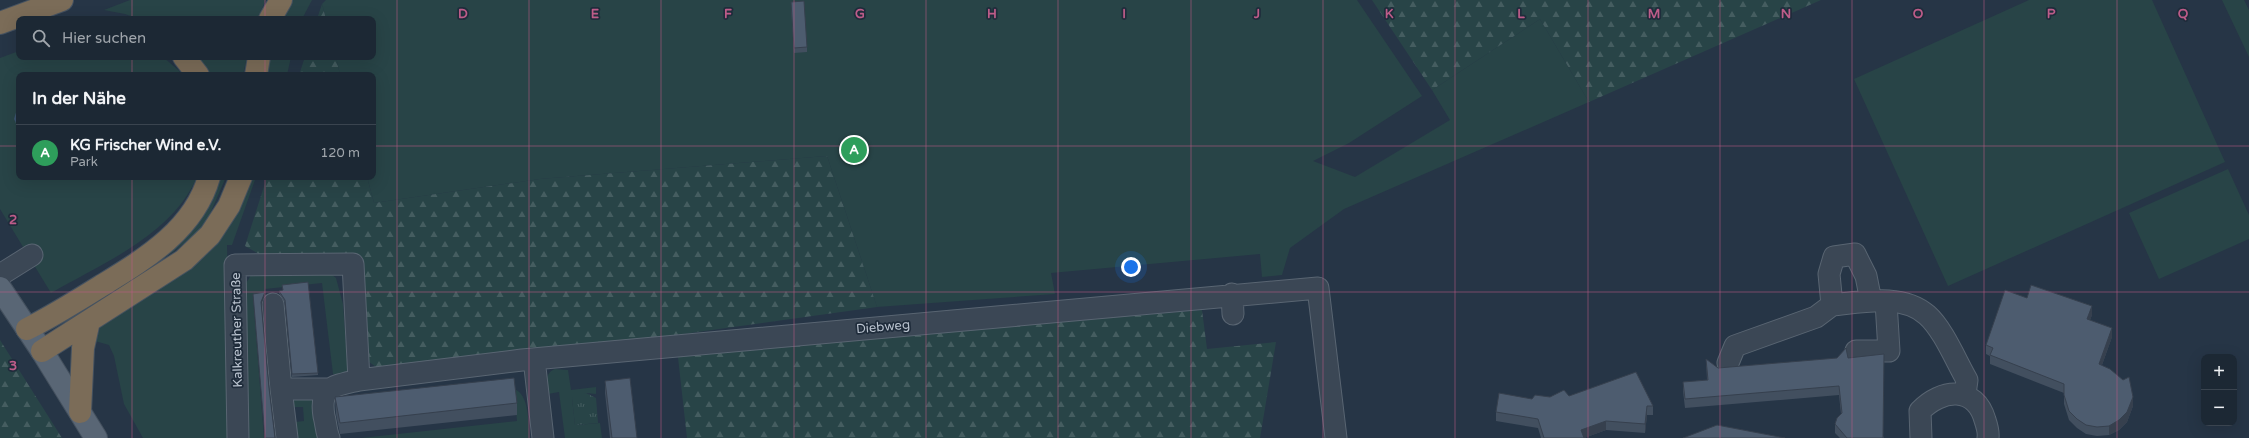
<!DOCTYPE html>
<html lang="de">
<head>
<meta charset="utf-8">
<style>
	:root { --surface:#1c2834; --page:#25303c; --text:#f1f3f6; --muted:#a0a6ac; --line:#3a444f; --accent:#8ebefe }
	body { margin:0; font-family:"Varela Round",sans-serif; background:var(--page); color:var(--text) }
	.controls { position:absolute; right:12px; bottom:12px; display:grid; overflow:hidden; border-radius:8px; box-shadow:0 4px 16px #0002 }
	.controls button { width:36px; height:36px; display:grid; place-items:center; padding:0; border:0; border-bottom:1px solid var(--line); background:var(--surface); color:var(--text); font:20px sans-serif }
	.you { position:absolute; left:1131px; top:267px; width:14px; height:14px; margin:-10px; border:3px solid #fff; border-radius:50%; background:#1a73e8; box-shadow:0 0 0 6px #1a73e833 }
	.badge { display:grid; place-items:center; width:26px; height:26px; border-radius:50%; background:var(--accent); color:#fff; font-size:13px; font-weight:700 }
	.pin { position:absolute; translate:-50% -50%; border:2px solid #fff; box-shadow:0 1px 4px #0006 }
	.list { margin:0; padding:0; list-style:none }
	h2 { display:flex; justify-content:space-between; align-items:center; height:52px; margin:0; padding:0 16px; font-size:17px }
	h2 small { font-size:13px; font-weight:400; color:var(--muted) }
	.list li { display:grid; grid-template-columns:26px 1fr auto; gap:12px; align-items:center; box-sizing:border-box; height:56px; padding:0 16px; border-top:1px solid var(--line) }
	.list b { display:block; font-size:15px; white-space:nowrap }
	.list p { margin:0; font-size:13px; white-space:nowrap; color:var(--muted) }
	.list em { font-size:13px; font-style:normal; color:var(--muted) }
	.icon { flex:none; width:22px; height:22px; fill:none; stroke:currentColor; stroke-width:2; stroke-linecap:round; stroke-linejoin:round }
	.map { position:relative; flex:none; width:2249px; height:438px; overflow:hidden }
	.search { position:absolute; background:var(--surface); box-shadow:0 4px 16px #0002; left:16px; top:16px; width:360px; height:44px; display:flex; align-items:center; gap:10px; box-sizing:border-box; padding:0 14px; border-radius:8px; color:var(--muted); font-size:15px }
	.panel { position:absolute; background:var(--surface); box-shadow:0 4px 16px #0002; left:16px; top:72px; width:360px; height:108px; border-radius:8px }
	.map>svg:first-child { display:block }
</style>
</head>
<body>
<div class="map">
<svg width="2249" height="438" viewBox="0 0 2249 438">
	<defs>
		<pattern id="forest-firs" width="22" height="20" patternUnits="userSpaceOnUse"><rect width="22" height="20" fill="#284447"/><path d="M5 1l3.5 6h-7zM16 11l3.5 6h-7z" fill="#455d60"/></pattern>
		<pattern id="park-tufts" width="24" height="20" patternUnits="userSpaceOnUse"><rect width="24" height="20" fill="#284447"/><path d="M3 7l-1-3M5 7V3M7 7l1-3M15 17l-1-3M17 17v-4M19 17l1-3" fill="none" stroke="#455d60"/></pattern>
		<pattern id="water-ripples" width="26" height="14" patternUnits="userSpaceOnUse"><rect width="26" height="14" fill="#3b536f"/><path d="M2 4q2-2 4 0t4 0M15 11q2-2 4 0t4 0" fill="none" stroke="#556a82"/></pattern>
	</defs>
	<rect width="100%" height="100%" fill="#263546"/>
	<!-- green -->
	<path fill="#284447" d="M130,0H266L257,19H139L125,14L104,10Z
		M292,0H312L302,19H282Z
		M326,0H1357L1422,96L1349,143L1313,161L1355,177L1450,120L1432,90L1540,19L1589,102L1344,209L1290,248L1282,275L1262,277L1260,254L1051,273L1055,294L877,307L827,156L540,179L374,203L367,177H373V75H340L336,57H373V19H326L322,4Z
		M2029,0H2152L2225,162L1948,286L1854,79Z
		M2222,0H2244L2249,10V57Z
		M19,51V57H163L184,75H19V177H197C172,235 103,263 51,293L0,209V58Z
		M195,57H247L243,75H208Z
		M271,57H291L287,75H266Z
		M2228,169L2249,215V239L2159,279L2129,213Z
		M220,177H226L209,216L197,233L173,252L73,318L70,314L214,194Z
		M249,177H256L232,245H227L231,438H143L124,404L114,356L109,345L95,341L102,323L186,271Z
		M331,274L336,278L343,304L348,374H333L322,283L265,289V295L253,297L264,438H248L245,285L251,275Z
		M555,369L568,370L571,390L596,387V394L586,393L572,398L575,425L600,423L602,438H565L559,392L548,394C547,384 544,373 555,369Z
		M514,389C530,394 528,425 530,438H361L517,421Z
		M301,393H318L324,438H278L277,424L304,421L303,407H293L292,400Z"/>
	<!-- forest -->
	<path fill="url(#forest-firs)" d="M1372,0H1821L1589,102L1540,19L1432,90Z
		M322,4L326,19H317Z
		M305,57H336L340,75H299Z
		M827,156L877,307L676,335L380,370L364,358L359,255L259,254L245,246L267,177H367L374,203L540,179Z
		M1202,310L1207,349L1276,342L1260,438H687L678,357L877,337Z
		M0,340L62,438H0Z"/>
	<!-- park -->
	<path fill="url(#park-tufts)" d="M586,393L596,398L598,423L575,425L572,398L576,394Z"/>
	<!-- water -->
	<path fill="url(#water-ripples)" d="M19,103V129L14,119Z"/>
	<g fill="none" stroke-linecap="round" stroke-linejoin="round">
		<!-- minor casing -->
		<g stroke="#596572" stroke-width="23">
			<path id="minor" d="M0,275L32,255
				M1232,294L1233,314
				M273,304L281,389
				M1832,305C1862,302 1902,293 1927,315C1943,329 1956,361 1967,380L1965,394
				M1856,351H1889L1886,302
				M534,359L543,438
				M1728,363L1735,346L1816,317L1832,305L1829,274L1834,257L1855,254L1866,276L1871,301
				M238,438L235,265L353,264L359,380
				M287,438L281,389H328
				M329,438C326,431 326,423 324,416C319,386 334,386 359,380L522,360L1318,288L1336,438
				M1921,438L1920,411C1941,389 1975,385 1985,420C1987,426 1989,432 1988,438"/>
		</g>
		<!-- major casing -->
		<g stroke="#44505e" stroke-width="24">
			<path id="major" d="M0,288L42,351L96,438"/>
		</g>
		<!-- highway casing -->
		<g stroke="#455260" stroke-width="24">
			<path id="highway" d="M270,19L281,0
				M0,23L62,0
				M184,57L198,75
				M256,75L259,57
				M27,329C53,316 77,301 101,286C145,259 194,230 209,177
				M42,351L184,260L210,235L229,206L241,177
				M80,412L83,348L89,321"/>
		</g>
		<!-- minor -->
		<use href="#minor" stroke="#3b4755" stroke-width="21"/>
		<!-- major -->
		<use href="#major" stroke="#596675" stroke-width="22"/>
		<!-- highway -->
		<use href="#highway" stroke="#7b6c58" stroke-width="22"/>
	</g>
	<!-- wall -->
	<path fill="#424f5f" d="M791,7L807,47V52L794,53Z
		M283,290L318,373V375L292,377L285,303L279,293V291Z
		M2027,298L2092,315L2090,320L2112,337L2102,365L2133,406L2127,422L2119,430L2109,435L2097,436L2086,434L2077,428L2069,420L2064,404V393L1990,364V356L1986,354V345Z
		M1848,358L1884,438H1840L1835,433V424L1841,414L1839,395L1685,408L1683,391V382L1707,380L1706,359L1718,368Z
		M605,381L637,438H610L605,393Z
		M1569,396L1653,406V415H1647L1645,433L1606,430L1584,438H1541L1538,428L1496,421V412L1532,399L1550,397Z
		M335,397L517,403V415L340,434L336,414Z"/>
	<!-- shaded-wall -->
	<path fill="#36404e" d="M265,292V295L261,305V302Z
		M2092,306V315L2087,328V319Z
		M2112,328V337L2099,373V364Z
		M2133,397V406L2127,422L2119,430L2109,435V426Z
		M1647,406V415L1645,433V424Z
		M1606,421V430L1584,438L1581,430Z"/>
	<!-- building -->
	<path fill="#4d5c6f" stroke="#36404e" d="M804,1L807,47L794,48L791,2Z
		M308,282L318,373L292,374L285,300L279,291L283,290L282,285Z
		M2031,285L2092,306L2087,319L2112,328L2099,364L2110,369L2123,380L2129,377L2133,397L2127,412L2119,420L2109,426L2097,427L2086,425L2077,419L2069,411L2064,395V384L1990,355L1993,348L1986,345L2005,290L2027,298Z
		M265,292L261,302L269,388L275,438H265L253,294Z
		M1846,348L1848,358L1884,354L1883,438H1847L1835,424L1837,418L1842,413L1839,386L1685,399L1683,382L1708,380L1706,359L1718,368L1837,358Z
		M1636,372L1653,406H1647L1645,424L1606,421L1581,430L1584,438H1544L1538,419L1496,412L1499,393L1532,399L1535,395L1550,397L1564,390L1569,396Z
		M514,378L517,403L340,423L336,402L335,397Z
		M630,378L637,438H612L605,381Z
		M1717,425L1785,438H1683Z"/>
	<!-- grid -->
	<path fill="none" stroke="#be5c89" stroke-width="1" stroke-opacity="0.55" d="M132,0V19M265,0V19M397,0V438M529,0V438M661,0V438M794,0V438M926,0V438M1058,0V438M1191,0V438M1323,0V438M1455,0V438M1588,0V438M1720,0V438M1852,0V438M1984,0V438M2117,0V438M132,57V75M265,57V75M0,146H19M373,146H2249M132,177V438M265,177V438M0,292H2249"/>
	<g text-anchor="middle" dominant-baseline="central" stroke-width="3.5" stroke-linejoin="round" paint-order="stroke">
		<!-- street labels -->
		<g font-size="13" fill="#b9c2ce" stroke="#1f2c3b">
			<text transform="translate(883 327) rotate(-5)">Diebweg</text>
			<text transform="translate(237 330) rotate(-91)">Kalkreuther Straße</text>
		</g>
	</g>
	<g font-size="13" text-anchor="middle" font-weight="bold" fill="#be5c89" stroke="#1f2c3b" stroke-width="3.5" stroke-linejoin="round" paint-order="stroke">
		<text x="463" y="18">D</text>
		<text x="595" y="18">E</text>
		<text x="728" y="18">F</text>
		<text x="860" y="18">G</text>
		<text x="992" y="18">H</text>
		<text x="1124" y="18">I</text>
		<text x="1257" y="18">J</text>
		<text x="1389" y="18">K</text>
		<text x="1521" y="18">L</text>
		<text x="1654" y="18">M</text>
		<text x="1786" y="18">N</text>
		<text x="1918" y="18">O</text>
		<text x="2051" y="18">P</text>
		<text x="2183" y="18">Q</text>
		<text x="13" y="224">2</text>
		<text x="13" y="370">3</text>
	</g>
</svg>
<div class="controls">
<button>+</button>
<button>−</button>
</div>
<div class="you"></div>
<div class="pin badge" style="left:854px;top:150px;background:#2e9e5b">A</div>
<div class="search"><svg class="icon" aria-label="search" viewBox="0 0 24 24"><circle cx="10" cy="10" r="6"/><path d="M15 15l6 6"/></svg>Hier suchen</div>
<section class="panel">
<h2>In der Nähe<small></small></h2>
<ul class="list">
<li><span class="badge" style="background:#2e9e5b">A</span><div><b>KG Frischer Wind e.V.</b><p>Park</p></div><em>120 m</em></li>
</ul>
</section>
</div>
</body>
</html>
